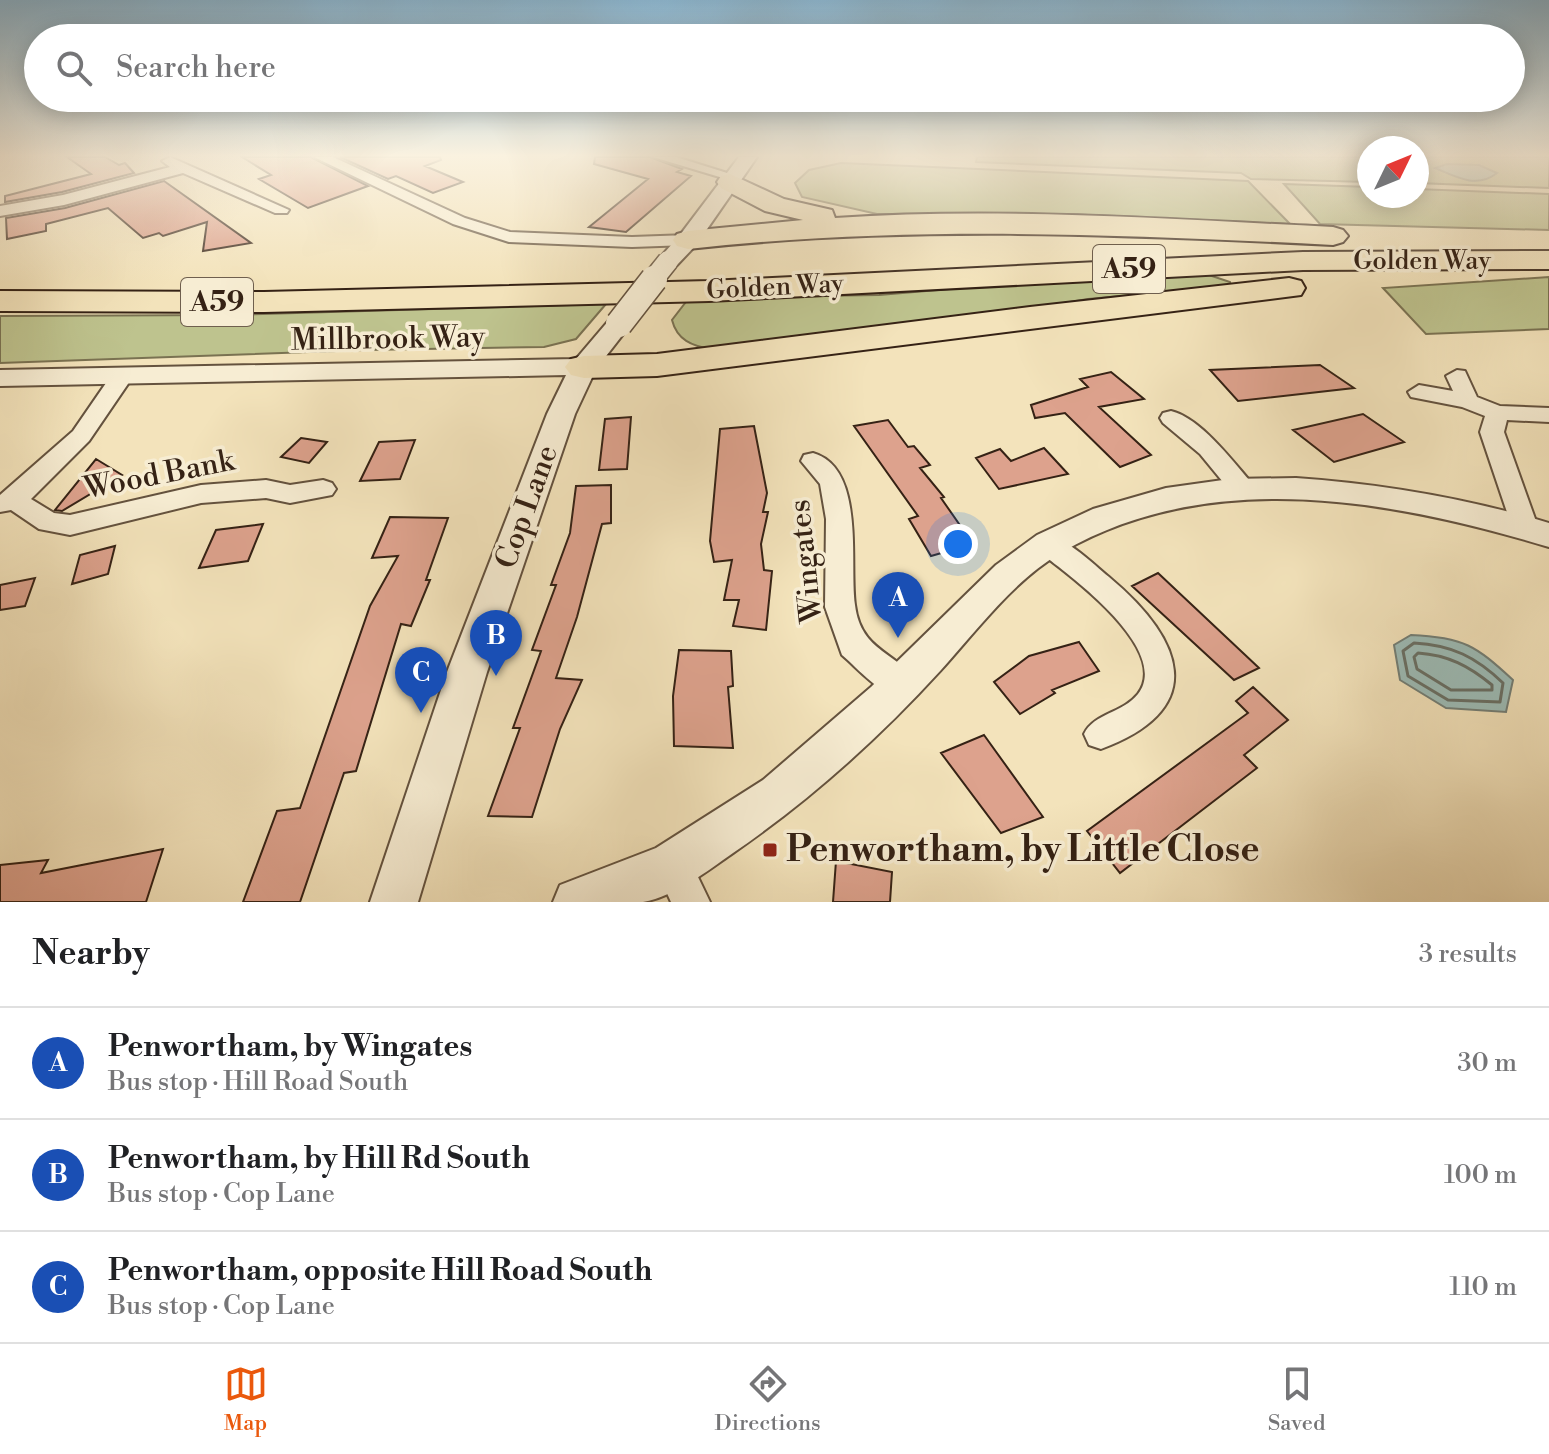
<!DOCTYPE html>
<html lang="en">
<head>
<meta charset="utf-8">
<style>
	:root { --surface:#fff; --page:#f6f6f6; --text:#202124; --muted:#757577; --line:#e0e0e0; --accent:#ea580c }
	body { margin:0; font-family:"Libre Bodoni",serif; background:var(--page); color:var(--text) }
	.compass { position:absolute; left:1357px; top:136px; width:72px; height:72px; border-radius:50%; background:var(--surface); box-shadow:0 4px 20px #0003; rotate:47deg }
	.you { position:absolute; left:958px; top:544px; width:28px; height:28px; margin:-20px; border:6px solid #fff; border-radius:50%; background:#1a73e8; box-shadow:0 0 0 12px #1a73e833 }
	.badge { display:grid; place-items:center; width:52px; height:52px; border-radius:50%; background:var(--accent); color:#fff; font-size:26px; font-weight:700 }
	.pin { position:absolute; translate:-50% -66px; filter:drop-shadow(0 2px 4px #0008) }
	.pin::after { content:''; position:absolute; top:42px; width:28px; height:24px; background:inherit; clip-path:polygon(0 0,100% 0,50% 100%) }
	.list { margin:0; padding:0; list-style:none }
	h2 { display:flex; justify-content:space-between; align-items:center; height:104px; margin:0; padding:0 32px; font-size:34px }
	h2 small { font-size:26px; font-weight:400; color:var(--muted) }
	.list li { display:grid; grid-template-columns:52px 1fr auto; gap:24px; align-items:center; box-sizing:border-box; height:112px; padding:0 32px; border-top:2px solid var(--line) }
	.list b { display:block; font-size:30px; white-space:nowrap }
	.list p { margin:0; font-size:26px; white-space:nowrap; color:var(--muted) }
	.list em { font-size:26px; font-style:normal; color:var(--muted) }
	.icon { flex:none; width:44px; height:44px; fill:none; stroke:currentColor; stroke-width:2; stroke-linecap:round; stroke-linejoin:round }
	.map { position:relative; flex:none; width:1549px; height:902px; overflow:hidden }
	.search { position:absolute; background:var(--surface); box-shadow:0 4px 20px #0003; left:24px; right:24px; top:24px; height:88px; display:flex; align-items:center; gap:20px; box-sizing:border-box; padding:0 28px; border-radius:44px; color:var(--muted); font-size:30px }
	.sheet { height:440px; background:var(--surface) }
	nav { display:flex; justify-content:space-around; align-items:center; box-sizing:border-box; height:112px; border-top:2px solid var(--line); background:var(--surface); font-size:22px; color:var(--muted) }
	nav a { display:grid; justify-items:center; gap:4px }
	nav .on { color:var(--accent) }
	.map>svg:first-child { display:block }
</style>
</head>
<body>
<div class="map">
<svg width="1549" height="902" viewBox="0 0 1549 902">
	<rect width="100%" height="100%" fill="#f3e3bb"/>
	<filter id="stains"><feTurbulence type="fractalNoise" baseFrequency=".0025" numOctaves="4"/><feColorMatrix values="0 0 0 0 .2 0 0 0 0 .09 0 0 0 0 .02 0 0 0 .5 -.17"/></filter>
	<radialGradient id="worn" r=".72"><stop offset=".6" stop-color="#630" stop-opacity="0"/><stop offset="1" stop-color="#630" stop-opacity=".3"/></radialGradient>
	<!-- green -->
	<path fill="#bec38e" stroke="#7a7252" stroke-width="2" d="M977,157H1369V182L1251,179L1241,173L976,162Z
		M1417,157H1549V188L1417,183Z
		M841,163L1248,181L1290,224L1074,214H877L802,197L795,183L809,170Z
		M1284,184L1369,187V196H1417V189L1549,194V230L1320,224Z
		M1206,274L1230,282L1231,286L1088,299L954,321L711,349C692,346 677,340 672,320L689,298L879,295L1055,280Z
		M1549,277V329L1426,334L1383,288Z
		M606,304L576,339L544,347L365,350L0,363V316L229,315Z"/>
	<!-- water -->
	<path fill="#9dbdb8" stroke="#737f77" stroke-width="2" d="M1447,164L1479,165L1497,173C1477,189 1456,177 1435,168Z
		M1411,635C1464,637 1476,646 1513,680L1506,712L1446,708L1400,680L1394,645Z"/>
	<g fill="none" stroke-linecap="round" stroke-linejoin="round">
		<!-- shore -->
		<path stroke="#697066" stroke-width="3" d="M1414,643C1452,645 1476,657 1503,683L1500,702L1448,700L1408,676L1403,651Z
			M1418,653C1448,655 1469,666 1492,685V690H1451L1417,669L1414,657Z"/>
	</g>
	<!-- building -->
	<path fill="#dda28d" stroke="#352215" stroke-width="2" d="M67,157H105L119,165L125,163L134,173L62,192L5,202V196L91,174Z
		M242,157H311L368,186L308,208L259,179L271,175Z
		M340,157H440L441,160L425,166L463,182L433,193L396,176L388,179Z
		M595,157H650L682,169L677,172L691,176L626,232L589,227L648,179L594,164Z
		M164,181L251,243L203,251L207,222L163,236L159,233L143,238L108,208L46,224V231L7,239L6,218L65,208Z
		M1320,365L1354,388L1238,401L1210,370Z
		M1111,372L1144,399L1099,407L1151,455L1120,467L1065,413L1035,418L1031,405L1088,387L1080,379Z
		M1363,414L1404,442L1334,462L1293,430Z
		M631,417L627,469L599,470L605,419Z
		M888,420L908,447L914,446L930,465L920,468L944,497L941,498L973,544L931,556L909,519L918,516L854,426Z
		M754,426L767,493L763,512H768L761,544L764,570L772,571L766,630L733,626L739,600H724L732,560L714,562L710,541L720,429Z
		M301,438L327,442L309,463L281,457Z
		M415,440L400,479L360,481L379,442Z
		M1044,448L1068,474L999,489L976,458L1000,449L1011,461Z
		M96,459L122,475L62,511L55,510Z
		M611,485V523L602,524L577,617L556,678L582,680L560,729L532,817L488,816L520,728H513L541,651L532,650L556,585H551L570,533L576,486Z
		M390,517L448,518L426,580H430L411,626L401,624L356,771L344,773L300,902H243L277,811L300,808L370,606L398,556L372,558Z
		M263,524L248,561L199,568L216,530Z
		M115,546L108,574L72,584L80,555Z
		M1158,573L1259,668L1234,680L1132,586Z
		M35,578L25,606L0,610V585Z
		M1079,642L1099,671L1052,690L1055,693L1020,714L994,682L1029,656Z
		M679,650L731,651L733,686L728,687L733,748L674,746L673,696Z
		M1253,687L1288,720L1244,755L1257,768L1120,873L1087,831L1248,713L1236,701Z
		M984,735L1043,817L1001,833L941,753Z
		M163,849L146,902H0V865L48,860L41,873Z
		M836,861L892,872L890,902H833Z"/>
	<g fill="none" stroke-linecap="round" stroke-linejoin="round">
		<!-- minor casing -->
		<g stroke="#64523e" stroke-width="4">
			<path id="minor" d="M170,157L289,210L287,213H275L183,173L64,205L0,216V206L63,195L170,167L162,161Z
				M314,157H333L465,218L510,232L632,237L688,235L697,240L688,245L632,247L509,242L453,224Z
				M653,157H676L740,177L733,181Z
				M123,369L134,375L89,441L31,499L54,513L70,515L201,485L266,480L290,485L323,480L332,483L336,489L332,495L290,503L266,498L201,503L70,535L39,529L11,510L0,512V495L73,431L115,370Z
				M1457,370L1465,371L1477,397L1500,406L1549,408V422L1507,420L1504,432L1538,527L1534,534L1525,537L1516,534L1512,527L1480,432L1485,416L1462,407L1411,397L1408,392L1419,385L1453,391L1446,376Z
				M1171,411C1200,418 1231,459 1250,481L1254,487L1250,493L1241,496L1232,493L1200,454L1163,423L1160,418L1163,413Z
				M813,453C866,468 849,564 855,605C861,654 900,651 917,685L912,695C887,704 861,671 842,655L825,607L826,519L820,484L801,461L804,455Z
				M1049,535C1071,542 1091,562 1109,577C1183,639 1211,708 1101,749L1089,745L1084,734C1094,713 1123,713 1138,694C1172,650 1070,575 1039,552L1035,545L1039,538Z
				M673,846L686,852L710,902H671L654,865L660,852Z"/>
		</g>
		<!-- tertiary casing -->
		<g stroke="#64523e" stroke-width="4">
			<path id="tertiary" d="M739,157H757L696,245L676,266H660L657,261L680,235Z
				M619,317L628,319L631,324L596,369L575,414L487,672L418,902H370L447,672L547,414L566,375L0,386V370L576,359L610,319Z
				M1296,478C1383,484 1465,498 1549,523V547C1393,500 1211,466 1062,552C1014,580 978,629 941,670C878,739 810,800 733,853C707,871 676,896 643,902C615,902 581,902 553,902L560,885L656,848L763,780L871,687L996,565L1037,535L1093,509L1166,488L1230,479Z"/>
		</g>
		<!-- trunk casing -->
		<g stroke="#352215" stroke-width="4">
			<path id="trunk" d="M730,174L784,199L832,210L835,218C1000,207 1168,219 1333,227L1343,230L1348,236L1343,242L1333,245C1117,234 903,225 688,249L677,246L673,240L677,234L688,231L803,220L765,211L721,188L717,182L721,176Z
				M1549,251V269L1303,270L709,301L264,312L0,311V291L264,292L709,281L1303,252Z
				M1289,278L1301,281L1305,288L1301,295L657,376L584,378L571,375L565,367L571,359L584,356L657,354L1030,307Z"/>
		</g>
		<!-- minor -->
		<use href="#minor" fill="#f7edd3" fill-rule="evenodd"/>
		<!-- tertiary -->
		<use href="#tertiary" fill="#f7edd3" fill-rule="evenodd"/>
		<!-- trunk -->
		<use href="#trunk" fill="#f3e3bb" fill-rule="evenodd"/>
		<!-- tertiary-bridge-far1 casing -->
		<g stroke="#64523e" stroke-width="23" stroke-linecap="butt">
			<path id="tertiary-bridge-far1" d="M652,281L668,261"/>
		</g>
		<!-- tertiary-bridge casing -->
		<g stroke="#64523e" stroke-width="29" stroke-linecap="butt">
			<path id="tertiary-bridge" d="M619,324L654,279"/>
		</g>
		<!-- tertiary-bridge-far1 -->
		<use href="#tertiary-bridge-far1" stroke="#f7edd3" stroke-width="20"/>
		<!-- tertiary-bridge -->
		<use href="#tertiary-bridge" stroke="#f7edd3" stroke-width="26"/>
	</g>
	<!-- sky -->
	<linearGradient id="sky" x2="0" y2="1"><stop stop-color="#8ab8d5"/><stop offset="0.55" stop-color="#faf2e0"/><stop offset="1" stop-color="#faf2e0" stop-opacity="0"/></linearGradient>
	<rect width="1549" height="283" fill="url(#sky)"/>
	<!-- markers -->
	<rect fill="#8f2418" stroke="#f7edd3" stroke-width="3" x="762" y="842" width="16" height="16" rx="4"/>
	<g text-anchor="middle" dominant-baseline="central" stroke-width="7" stroke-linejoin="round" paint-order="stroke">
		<!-- far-street labels -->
		<g font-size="26" fill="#352215" stroke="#f7edd3">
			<text x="1422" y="261">Golden Way</text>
			<text transform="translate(775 287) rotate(-3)">Golden Way</text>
		</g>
		<!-- shield labels -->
		<g fill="#f7edd3" stroke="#6f5f4e" stroke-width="2">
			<rect x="1093" y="245" width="72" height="48" rx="6"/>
			<rect x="181" y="278" width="72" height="48" rx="6"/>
		</g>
		<g font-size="28" font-weight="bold" fill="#352215">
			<text x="1129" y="269">A59</text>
			<text x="217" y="302">A59</text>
		</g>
		<!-- street labels -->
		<g font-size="30" fill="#352215" stroke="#f7edd3">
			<text transform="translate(388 339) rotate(-1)">Millbrook Way</text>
			<text transform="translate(159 475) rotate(-11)">Wood Bank</text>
			<text transform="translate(527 507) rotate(-70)">Cop Lane</text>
			<text transform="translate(806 561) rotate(-96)">Wingates</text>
		</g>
		<!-- near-poi labels -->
		<g font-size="36" font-weight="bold" fill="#352215" stroke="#f7edd3" text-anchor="start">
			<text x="786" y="850">Penwortham, by Little Close</text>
		</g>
	</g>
	<rect width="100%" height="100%" filter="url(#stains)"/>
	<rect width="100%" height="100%" fill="url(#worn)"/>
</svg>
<svg class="compass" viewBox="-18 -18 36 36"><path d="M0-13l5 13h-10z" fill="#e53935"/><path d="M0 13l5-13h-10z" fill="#757577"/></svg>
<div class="you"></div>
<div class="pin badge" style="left:898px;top:638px;background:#1a4fb4">A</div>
<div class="pin badge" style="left:496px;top:676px;background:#1a4fb4">B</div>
<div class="pin badge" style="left:421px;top:713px;background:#1a4fb4">C</div>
<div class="search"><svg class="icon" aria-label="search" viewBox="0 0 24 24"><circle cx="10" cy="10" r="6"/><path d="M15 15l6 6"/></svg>Search here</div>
</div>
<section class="sheet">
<h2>Nearby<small>3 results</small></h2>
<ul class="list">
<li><span class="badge" style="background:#1a4fb4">A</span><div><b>Penwortham, by Wingates</b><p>Bus stop · Hill Road South</p></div><em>30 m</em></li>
<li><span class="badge" style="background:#1a4fb4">B</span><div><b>Penwortham, by Hill Rd South</b><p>Bus stop · Cop Lane</p></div><em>100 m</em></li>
<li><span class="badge" style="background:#1a4fb4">C</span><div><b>Penwortham, opposite Hill Road South</b><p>Bus stop · Cop Lane</p></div><em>110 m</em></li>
</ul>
</section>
<nav>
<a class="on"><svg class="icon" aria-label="map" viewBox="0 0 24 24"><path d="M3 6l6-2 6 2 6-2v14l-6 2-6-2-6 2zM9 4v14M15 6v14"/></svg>Map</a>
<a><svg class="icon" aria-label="directions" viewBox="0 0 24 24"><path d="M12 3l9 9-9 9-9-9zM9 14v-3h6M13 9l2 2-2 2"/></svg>Directions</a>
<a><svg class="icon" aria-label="saved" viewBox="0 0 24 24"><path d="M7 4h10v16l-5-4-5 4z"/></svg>Saved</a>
</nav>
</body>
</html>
